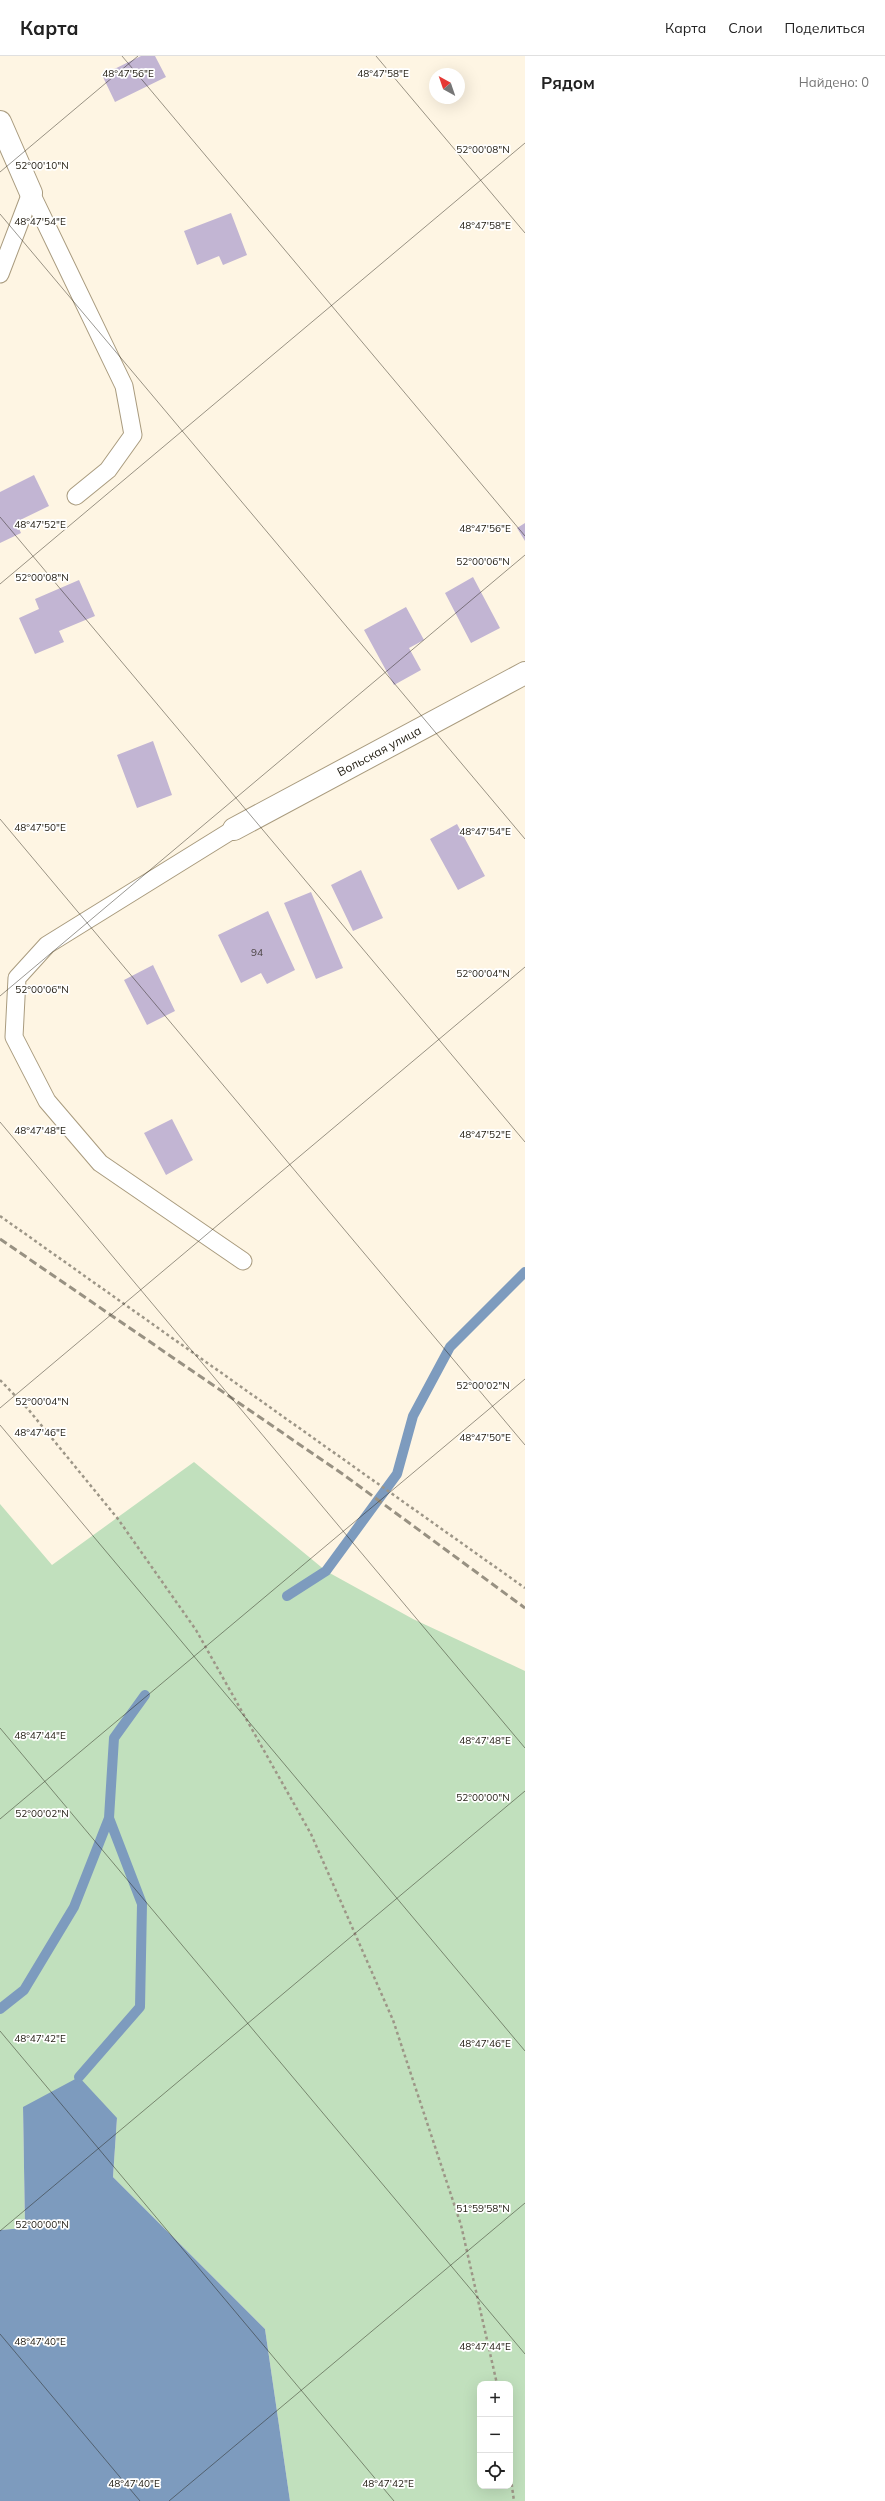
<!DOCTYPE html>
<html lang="ru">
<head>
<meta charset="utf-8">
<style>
	:root { --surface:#fff; --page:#f6f6f6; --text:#222; --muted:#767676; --line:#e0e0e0 }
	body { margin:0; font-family:Mulish,sans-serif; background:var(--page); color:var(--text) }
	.controls { position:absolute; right:12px; bottom:12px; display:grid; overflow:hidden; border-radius:8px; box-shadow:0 4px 16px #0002 }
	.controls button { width:36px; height:36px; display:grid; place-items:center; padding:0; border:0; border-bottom:1px solid var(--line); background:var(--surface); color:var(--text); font:20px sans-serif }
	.compass { position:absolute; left:429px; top:12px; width:36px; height:36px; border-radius:50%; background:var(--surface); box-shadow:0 4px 16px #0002; rotate:320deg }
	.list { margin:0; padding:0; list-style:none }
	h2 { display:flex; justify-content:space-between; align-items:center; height:52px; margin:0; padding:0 16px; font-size:17px }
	h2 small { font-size:13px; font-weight:400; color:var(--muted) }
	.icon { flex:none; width:22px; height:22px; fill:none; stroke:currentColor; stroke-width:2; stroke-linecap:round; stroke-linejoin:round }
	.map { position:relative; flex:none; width:525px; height:2445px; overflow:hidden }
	header { display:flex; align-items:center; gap:24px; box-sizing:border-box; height:56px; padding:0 20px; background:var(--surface); border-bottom:1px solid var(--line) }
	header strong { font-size:19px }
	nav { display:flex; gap:22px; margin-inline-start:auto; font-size:14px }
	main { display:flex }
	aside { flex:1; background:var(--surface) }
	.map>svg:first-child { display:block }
</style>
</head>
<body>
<header>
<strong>Карта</strong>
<nav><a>Карта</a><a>Слои</a><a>Поделиться</a></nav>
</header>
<main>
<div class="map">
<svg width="525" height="2445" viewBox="0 0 525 2445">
	<rect width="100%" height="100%" fill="#fef5e3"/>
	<!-- green -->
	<path fill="#c1e0bd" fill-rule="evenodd" d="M194,1406L326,1515L413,1563L525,1615V2445H290L265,2273L113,2121L117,2062L23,2051L25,2172L0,2174V1448L52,1509ZM480,2328H510V2430H480Z"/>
	<!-- water -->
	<path fill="#7d9bbe" d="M79,2021L117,2062L113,2121L265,2273L290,2445H0V2174L25,2172L23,2051Z"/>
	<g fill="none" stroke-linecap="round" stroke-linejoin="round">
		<!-- stream -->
		<path stroke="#7d9bbe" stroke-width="10" d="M287,1540L326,1515L397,1418L413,1360L450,1291L525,1216
			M0,1953L24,1934L74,1851L109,1762
			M79,2021L140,1951L142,1848L109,1762L114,1682L145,1639"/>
	</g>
	<!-- building -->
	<path fill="#c2b5d3" d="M141,0H155L166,21L115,46L102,19Z
		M231,157L247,199L223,209L219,200L197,209L184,175Z
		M34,419L49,450L16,466L21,477L0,487V436Z
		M525,467V485L517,472Z
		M473,521L500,572L471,587L445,537Z
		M79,524L95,560L59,575L64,586L35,598L19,562L39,553L35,543Z
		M406,551L424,584L409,592L421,614L394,629L364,574Z
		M153,685L172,739L137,752L117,699Z
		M457,768L485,820L458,834L430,783Z
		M361,814L383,862L353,875L331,829Z
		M311,836L343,912L316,923L284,847Z
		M268,855L295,914L267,928L261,917L241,927L218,879Z
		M153,909L175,955L147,969L124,924Z
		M172,1063L193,1104L166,1119L144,1077Z"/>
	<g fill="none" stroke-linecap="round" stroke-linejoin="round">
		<!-- lane casing -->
		<g stroke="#a99b7e" stroke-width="19">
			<path id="lane" d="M31,137L124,330L133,379L108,414L76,440
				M0,218L31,137
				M234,773L47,889L17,922L14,981L47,1045L100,1107L243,1205"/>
		</g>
		<!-- street casing -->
		<g stroke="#a99b7e" stroke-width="24">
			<path id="street" d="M0,66L31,137
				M234,773L525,617"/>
		</g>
		<!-- path -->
		<path stroke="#9d9687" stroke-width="2.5" stroke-dasharray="3 3" stroke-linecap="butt" d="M0,1160L525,1532
			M0,1324L28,1353L118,1463L196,1574L311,1778L393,1964L461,2169L497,2328
			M510,2416L514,2445"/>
		<!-- lane -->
		<use href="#lane" stroke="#fff" stroke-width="17"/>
		<!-- street -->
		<use href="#street" stroke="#fff" stroke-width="22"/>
		<!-- rail -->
		<path stroke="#989182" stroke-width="3" stroke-dasharray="8 4" stroke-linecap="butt" d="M0,1183L344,1419L525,1552"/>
	</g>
	<!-- ticks -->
	<path fill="none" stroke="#1f1a0f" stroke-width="1" stroke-opacity="0.45" d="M122,0L525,480M376,0L525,177M0,116L138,0M0,158L525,783M0,461L525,1086M0,528L525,87M0,763L525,1389M0,940L525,499M0,1066L525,1692M0,1352L525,911M0,1369L525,1995M0,1672L525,2298M0,1763L525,1323M0,1975L394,2445M0,2175L525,1735M0,2278L140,2445M169,2445L525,2147"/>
	<g text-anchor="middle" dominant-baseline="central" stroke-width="3.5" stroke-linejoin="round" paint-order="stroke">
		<!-- number labels -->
		<g font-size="10" fill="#484140">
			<text x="257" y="896">94</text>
		</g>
		<!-- street labels -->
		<g font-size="12" fill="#1f1a0f" stroke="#fff">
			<text transform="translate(379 695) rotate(-28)">Вольская улица</text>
		</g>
	</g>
	<g font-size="10" text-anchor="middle" fill="#1f1a0f" stroke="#fff" stroke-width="3.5" stroke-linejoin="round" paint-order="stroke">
		<text x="128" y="21">48°47'56"E</text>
		<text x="383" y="21">48°47'58"E</text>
		<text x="483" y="97">52°00'08"N</text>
		<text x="42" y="113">52°00'10"N</text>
		<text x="40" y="169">48°47'54"E</text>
		<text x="485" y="173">48°47'58"E</text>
		<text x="40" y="472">48°47'52"E</text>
		<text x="485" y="476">48°47'56"E</text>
		<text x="483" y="509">52°00'06"N</text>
		<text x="42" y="525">52°00'08"N</text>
		<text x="40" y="775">48°47'50"E</text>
		<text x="485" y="779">48°47'54"E</text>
		<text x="483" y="921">52°00'04"N</text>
		<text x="42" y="937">52°00'06"N</text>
		<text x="40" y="1078">48°47'48"E</text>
		<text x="485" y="1082">48°47'52"E</text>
		<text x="483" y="1333">52°00'02"N</text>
		<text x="42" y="1349">52°00'04"N</text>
		<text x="40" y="1380">48°47'46"E</text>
		<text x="485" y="1385">48°47'50"E</text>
		<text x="40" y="1683">48°47'44"E</text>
		<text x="485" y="1688">48°47'48"E</text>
		<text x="483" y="1745">52°00'00"N</text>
		<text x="42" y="1761">52°00'02"N</text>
		<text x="40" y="1986">48°47'42"E</text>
		<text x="485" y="1991">48°47'46"E</text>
		<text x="483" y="2156">51°59'58"N</text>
		<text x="42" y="2172">52°00'00"N</text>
		<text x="40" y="2289">48°47'40"E</text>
		<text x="485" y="2294">48°47'44"E</text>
		<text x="134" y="2431">48°47'40"E</text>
		<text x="388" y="2431">48°47'42"E</text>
	</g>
</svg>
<div class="controls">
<button>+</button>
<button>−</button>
<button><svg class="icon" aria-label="locate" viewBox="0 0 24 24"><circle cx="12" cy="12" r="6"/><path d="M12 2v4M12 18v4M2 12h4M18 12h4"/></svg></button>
</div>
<svg class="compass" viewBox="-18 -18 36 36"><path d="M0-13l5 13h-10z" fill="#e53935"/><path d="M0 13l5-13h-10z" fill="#767676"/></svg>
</div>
<aside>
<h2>Рядом<small>Найдено: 0</small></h2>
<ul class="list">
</ul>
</aside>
</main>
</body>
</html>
